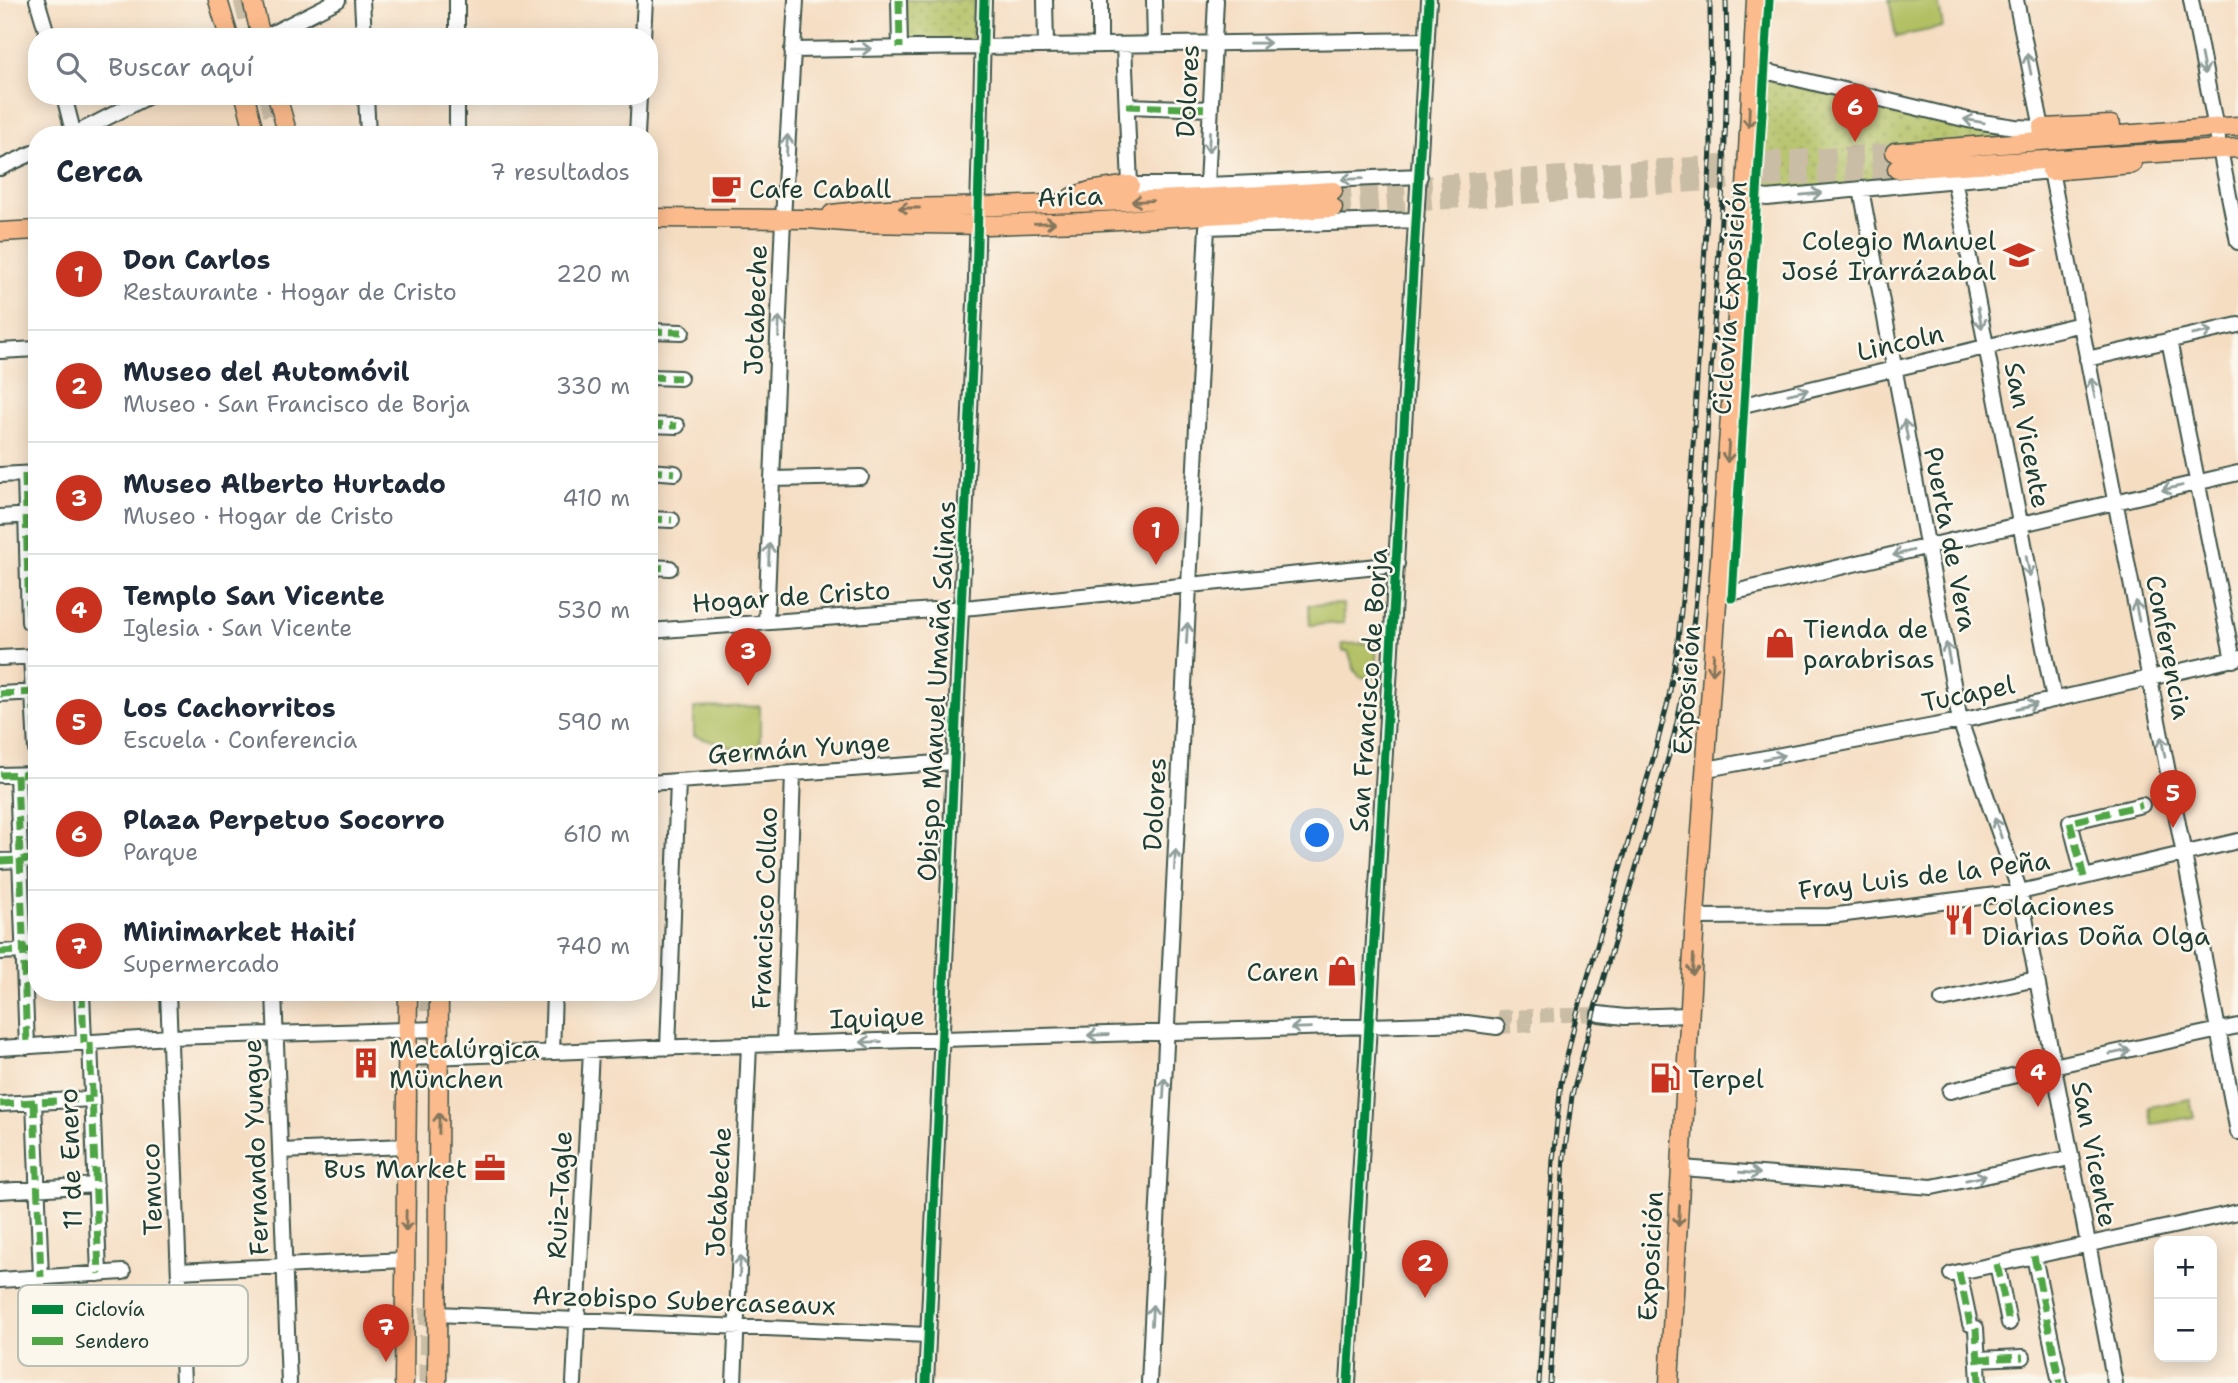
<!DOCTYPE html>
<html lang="es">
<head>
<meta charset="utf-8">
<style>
	:root { --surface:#fff; --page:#f6f6f7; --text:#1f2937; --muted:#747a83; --line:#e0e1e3; --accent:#c8321e }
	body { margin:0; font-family:"Shantell Sans",sans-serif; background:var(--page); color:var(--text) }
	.controls { position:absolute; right:21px; bottom:21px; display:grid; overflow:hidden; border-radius:14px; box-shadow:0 4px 18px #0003 }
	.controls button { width:63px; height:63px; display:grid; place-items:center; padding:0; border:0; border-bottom:2px solid var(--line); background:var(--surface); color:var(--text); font:35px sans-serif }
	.you { position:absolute; left:1318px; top:836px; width:24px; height:24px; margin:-18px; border:5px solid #fff; border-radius:50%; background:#1a73e8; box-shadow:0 0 0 10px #1a73e833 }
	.badge { display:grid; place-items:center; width:46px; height:46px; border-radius:50%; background:var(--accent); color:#fff; font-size:23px; font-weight:700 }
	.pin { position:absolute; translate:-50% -58px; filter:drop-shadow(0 2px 4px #0008) }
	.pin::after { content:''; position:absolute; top:37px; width:24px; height:21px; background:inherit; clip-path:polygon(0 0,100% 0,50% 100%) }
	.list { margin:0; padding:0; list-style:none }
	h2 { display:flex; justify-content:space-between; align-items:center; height:91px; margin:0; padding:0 28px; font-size:30px }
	h2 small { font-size:23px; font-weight:400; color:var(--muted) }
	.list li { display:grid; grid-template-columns:46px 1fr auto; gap:21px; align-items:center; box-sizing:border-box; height:112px; padding:0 28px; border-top:2px solid var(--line) }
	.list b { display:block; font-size:26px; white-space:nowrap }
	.list p { margin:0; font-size:23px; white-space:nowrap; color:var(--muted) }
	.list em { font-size:23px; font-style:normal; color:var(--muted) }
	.icon { flex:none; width:38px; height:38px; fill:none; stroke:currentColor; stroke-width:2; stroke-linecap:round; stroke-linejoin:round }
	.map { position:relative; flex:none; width:2238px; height:1383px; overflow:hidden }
	.search { position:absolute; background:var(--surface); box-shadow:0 4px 18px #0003; left:28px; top:28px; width:630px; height:77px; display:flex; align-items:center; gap:18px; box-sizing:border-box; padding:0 24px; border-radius:28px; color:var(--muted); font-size:26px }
	.panel { position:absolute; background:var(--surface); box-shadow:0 4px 18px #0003; left:28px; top:126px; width:630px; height:875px; border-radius:28px }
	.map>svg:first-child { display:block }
</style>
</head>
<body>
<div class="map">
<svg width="2238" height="1383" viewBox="0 0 2238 1383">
	<defs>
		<pattern id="park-dots" width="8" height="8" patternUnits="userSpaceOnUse" patternTransform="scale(1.75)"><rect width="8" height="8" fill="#b1bf62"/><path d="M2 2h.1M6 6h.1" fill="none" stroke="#8f9c52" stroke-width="1.8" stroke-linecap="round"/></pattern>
	</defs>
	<rect width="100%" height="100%" fill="#fbf7ec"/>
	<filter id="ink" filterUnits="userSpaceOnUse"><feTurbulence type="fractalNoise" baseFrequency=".0143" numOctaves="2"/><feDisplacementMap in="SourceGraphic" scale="14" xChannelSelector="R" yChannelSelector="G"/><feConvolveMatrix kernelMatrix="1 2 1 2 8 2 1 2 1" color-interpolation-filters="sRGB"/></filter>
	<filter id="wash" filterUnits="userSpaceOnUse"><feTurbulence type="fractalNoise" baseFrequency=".00686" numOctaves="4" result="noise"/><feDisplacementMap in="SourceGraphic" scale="28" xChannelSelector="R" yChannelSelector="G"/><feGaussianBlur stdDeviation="1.57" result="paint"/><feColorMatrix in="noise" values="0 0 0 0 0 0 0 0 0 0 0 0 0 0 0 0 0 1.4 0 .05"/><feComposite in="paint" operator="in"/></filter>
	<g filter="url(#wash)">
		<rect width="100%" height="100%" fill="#f5ddc2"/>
		<!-- grass -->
		<path fill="#b1bf62" stroke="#687e4b" stroke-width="2" d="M1889,0H1938L1943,27L1896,37Z
			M1343,604L1344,623L1310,625L1309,605Z
			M1377,643L1375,678L1360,677L1355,671L1348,651H1343L1342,644Z
			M760,706V756L694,736V708Z
			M2190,1099L2194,1117L2152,1124L2149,1107Z"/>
		<!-- park -->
		<path fill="url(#park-dots)" stroke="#687e4b" stroke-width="2" d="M902,0H974L973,40L903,42Z
			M1762,80H1771L1972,129L2021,133L2027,136L1888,149L1892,182L1758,194L1750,179L1759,81Z"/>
	</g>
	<g filter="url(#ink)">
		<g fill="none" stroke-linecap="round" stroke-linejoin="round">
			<!-- minor-tunnel -->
			<path stroke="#cabda6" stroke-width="14" stroke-dasharray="14 7" stroke-linecap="butt" d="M1498,1017L1599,1014
				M1497,1027L1535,1025"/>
			<!-- major-tunnel -->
			<path stroke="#cabda6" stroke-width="18" stroke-dasharray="18 9" stroke-linecap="butt" d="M1333,191L1895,152
				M1333,208L1897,169"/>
			<!-- highway-tunnel -->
			<path stroke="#cabda6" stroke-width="19" stroke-dasharray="19 10" stroke-linecap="butt" d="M243,0L252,37
				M268,96L278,135
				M429,992L430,1074
				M428,1383L429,1307"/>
			<!-- minor casing -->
			<g stroke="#3f5549" stroke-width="18">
				<path id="minor" d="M37,0L48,37
					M362,0L364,37
					M899,0L900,48
					M1045,0L1046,46
					M1100,0V45
					M1154,0L1155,44
					M2191,0L2238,242
					M265,37L338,0
					M457,37V0
					M643,37L645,0
					M1124,45L1130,185H1207L1420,176
					M792,50L1427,40
					M1751,76L1760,73H1773L1968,120L2015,127L2042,128L2016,0
					M64,96L74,135
					M366,96L368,135
					M1127,106L1211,109
					M73,135L149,96
					M457,135V96
					M637,135L639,96
					M0,168L37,151
					M1954,179L2054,700
					M1207,185L1216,0
					M1746,188L1756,196L1767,198L2051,171L2238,1132
					M1861,189L1960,721L2020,892L2115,1383
					M649,331L682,332
					M2169,340L2233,660
					M0,351L37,349
					M2087,359L2238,325
					M649,377L680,378
					M1731,408L2081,324
					M649,425L677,426
					M649,471L675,473
					M25,474L29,622
					M0,475L37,473
					M772,479L861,477
					M0,517L34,515
					M649,519L672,520
					M649,567L670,568
					M1718,596L2238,473
					M766,622L783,219L796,0
					M649,631L974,607L1397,564
					M31,656L36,750
					M0,658L37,656
					M0,694L37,692
					M1707,769L1960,721L2238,658
					M0,775L37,774
					M17,775L27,1047
					M649,783L953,762
					M0,861L37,859
					M2084,877L2070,822L2142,805
					M1695,917L1830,916L2020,892L2238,841
					M0,952L37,950
					M82,992L84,1043
					M168,992L183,1383
					M274,992L289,1383
					M1942,1000L2036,979
					M1599,1014L1625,1017L1689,1015
					M90,1042L99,1274
					M784,1044L793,773
					M0,1048L170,1037L439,1029
					M668,1048L678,781
					M552,1052L554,992
					M407,1058L649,1048L1467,1023L1497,1027
					M1950,1091L2053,1066L2238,1026
					M34,1102L41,1277
					M0,1104L92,1099
					M280,1151L406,1146
					M1682,1168L1932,1187L2070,1158
					M0,1191L96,1185
					M2034,1256L2060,1383
					M1997,1264L2009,1323
					M179,1271L405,1260
					M1959,1272L1970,1324
					M1951,1274L2238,1212
					M0,1280L123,1272
					M437,1314L928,1335
					M1976,1328L1979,1383
					M1978,1359L2023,1357
					M574,1383L591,1051
					M734,1383L749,1045
					M926,1383L976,279L984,0
					M1149,1383L1207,227L1417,220
					M1348,1383L1429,0"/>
			</g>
			<!-- major casing -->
			<g stroke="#3f5549" stroke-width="21">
				<path id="major" d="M218,0L229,37
					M252,0L261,37
					M245,96L255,135
					M277,96L288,135
					M2042,128L2111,125
					M1895,152L2238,126
					M1897,169L2238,148
					M2051,171L2132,164
					M1072,197L1090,191L1130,185
					M832,214C887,206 942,208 997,206C1109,202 1221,198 1333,191
					M649,218L808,219L857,223L987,225L1083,222L1333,208
					M0,232L37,230
					M404,1383L408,992
					M437,1383L439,992
					M1669,1383L1695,917L1746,188L1756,0"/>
			</g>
			<!-- minor -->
			<use href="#minor" stroke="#fff" stroke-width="14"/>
			<!-- major -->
			<use href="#major" stroke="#fbbb8c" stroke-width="18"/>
			<!-- rail casing -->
			<g stroke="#1f3d34" stroke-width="5">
				<path id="rail" d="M1539,1383L1553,1160L1561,1083L1577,1013L1653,759L1668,702L1677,650L1686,561L1711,148L1710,0
					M1550,1383L1564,1157L1572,1096L1596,1004L1669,755C1701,635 1702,510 1710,387C1718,258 1730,129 1726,0"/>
			</g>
			<!-- rail -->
			<use href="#rail" stroke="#fbf7ec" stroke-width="2.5" stroke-dasharray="8" stroke-linecap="butt"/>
			<!-- quiet -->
			<path stroke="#4fa644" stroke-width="7" stroke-dasharray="14 7" stroke-linecap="butt" d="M899,0L900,48
				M1127,106L1211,109
				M649,331L682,332
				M649,377L680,378
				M649,425L677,426
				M649,471L675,473
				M25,474L29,622
				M649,519L672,520
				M649,567L670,568
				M31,656L36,750
				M0,694L37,692
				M0,775L37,774
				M17,775L27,1047
				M0,861L37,859
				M2084,877L2070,822L2142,805
				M0,952L37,950
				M82,992L84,1043
				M90,1042L99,1274
				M34,1102L41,1277
				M0,1104L92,1099
				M2034,1256L2060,1383
				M1997,1264L2009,1323
				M1959,1272L1970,1324
				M1976,1328L1979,1383
				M1978,1359L2023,1357"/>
			<!-- cycleway casing -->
			<g stroke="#fbf7ec" stroke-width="13">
				<path id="cycleway" d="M1732,598L1769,0
					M926,1383L976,279L984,0
					M1348,1383L1429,0"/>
			</g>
			<!-- cycleway -->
			<use href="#cycleway" stroke="#00873e" stroke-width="9"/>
		</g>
		<!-- one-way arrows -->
		<defs><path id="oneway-shaft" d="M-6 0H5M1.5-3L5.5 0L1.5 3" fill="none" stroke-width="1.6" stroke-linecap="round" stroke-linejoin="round" transform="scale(1.75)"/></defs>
		<g stroke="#8f9e9a">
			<use href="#oneway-shaft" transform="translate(1260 43) rotate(-1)"/>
			<use href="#oneway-shaft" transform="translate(861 49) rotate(-1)"/>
			<use href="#oneway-shaft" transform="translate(2029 64) rotate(-101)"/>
			<use href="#oneway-shaft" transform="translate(2203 64) rotate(79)"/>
			<use href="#oneway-shaft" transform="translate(1974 121) rotate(-170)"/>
			<use href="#oneway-shaft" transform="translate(1209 142) rotate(93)"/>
			<use href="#oneway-shaft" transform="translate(787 145) rotate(-87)"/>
			<use href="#oneway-shaft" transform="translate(1352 179) rotate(178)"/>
			<use href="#oneway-shaft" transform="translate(1811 194) rotate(-6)"/>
			<use href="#oneway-shaft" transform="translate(1980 318) rotate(79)"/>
			<use href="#oneway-shaft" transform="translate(779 327) rotate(-88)"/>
			<use href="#oneway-shaft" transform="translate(2202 333) rotate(-12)"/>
			<use href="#oneway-shaft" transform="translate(2093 388) rotate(-101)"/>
			<use href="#oneway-shaft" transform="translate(1798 392) rotate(-13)"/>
			<use href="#oneway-shaft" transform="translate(1906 430) rotate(-101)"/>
			<use href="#oneway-shaft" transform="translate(2172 488) rotate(167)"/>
			<use href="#oneway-shaft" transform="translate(1903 553) rotate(166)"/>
			<use href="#oneway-shaft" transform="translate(769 554) rotate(-88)"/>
			<use href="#oneway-shaft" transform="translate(2028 566) rotate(79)"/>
			<use href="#oneway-shaft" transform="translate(2137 611) rotate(-101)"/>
			<use href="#oneway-shaft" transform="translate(1187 633) rotate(-87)"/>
			<use href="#oneway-shaft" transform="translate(1948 653) rotate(-101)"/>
			<use href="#oneway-shaft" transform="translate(2027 706) rotate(-13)"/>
			<use href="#oneway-shaft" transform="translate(2163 747) rotate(-101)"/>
			<use href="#oneway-shaft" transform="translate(1774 757) rotate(-11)"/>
			<use href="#oneway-shaft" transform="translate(1998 828) rotate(-109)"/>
			<use href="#oneway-shaft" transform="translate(1175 860) rotate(-87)"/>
			<use href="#oneway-shaft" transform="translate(1301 1028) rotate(178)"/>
			<use href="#oneway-shaft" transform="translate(1098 1035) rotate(178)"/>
			<use href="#oneway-shaft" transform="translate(871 1042) rotate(178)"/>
			<use href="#oneway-shaft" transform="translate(2120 1052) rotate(-12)"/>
			<use href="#oneway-shaft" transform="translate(1164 1088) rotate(-87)"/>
			<use href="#oneway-shaft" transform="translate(1750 1173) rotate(4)"/>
			<use href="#oneway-shaft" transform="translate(1976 1178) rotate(-12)"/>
			<use href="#oneway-shaft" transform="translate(740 1266) rotate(-87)"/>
			<use href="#oneway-shaft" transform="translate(1152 1315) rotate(-87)"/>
		</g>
		<g stroke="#82765c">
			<use href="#oneway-shaft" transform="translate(1749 117) rotate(92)"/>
			<use href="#oneway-shaft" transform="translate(1142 201) rotate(178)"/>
			<use href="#oneway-shaft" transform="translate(909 208) rotate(180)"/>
			<use href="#oneway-shaft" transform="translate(1045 223) rotate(-2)"/>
			<use href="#oneway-shaft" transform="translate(1728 452) rotate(94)"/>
			<use href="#oneway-shaft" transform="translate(1713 664) rotate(94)"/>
			<use href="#oneway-shaft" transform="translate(1693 965) rotate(93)"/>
			<use href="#oneway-shaft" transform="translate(439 1123) rotate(-89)"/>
			<use href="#oneway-shaft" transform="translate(1679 1216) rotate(93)"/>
			<use href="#oneway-shaft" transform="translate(406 1221) rotate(91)"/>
		</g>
	</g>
	<!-- icons -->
	<defs>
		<g id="cafe-bare" transform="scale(2.415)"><path d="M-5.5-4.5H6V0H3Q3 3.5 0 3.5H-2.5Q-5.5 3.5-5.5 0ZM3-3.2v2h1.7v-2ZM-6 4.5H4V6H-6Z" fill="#c8321e" stroke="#fbf7ec" stroke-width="2.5" paint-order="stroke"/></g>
		<g id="school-bare" transform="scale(2.415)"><path d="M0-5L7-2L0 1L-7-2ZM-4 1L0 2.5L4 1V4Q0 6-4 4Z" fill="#c8321e" stroke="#fbf7ec" stroke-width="2.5" paint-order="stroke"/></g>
		<g id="shop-bare" transform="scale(2.415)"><path d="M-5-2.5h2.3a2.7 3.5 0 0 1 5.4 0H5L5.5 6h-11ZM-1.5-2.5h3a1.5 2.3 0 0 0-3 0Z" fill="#c8321e" stroke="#fbf7ec" stroke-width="2.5" paint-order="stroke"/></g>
		<g id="restaurant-bare" transform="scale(2.415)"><path d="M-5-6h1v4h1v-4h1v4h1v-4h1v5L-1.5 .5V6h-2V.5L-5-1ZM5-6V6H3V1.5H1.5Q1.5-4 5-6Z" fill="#c8321e" stroke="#fbf7ec" stroke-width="2.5" paint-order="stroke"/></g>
		<g id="building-bare" transform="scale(2.415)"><path d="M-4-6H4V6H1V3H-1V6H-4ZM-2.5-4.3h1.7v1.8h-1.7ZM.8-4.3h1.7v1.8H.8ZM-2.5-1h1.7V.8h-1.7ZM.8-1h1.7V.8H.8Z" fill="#c8321e" stroke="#fbf7ec" stroke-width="2.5" paint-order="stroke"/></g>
		<g id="fuel-bare" transform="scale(2.415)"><path d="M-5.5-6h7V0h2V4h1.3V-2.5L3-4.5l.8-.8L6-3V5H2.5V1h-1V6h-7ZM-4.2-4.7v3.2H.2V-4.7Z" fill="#c8321e" stroke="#fbf7ec" stroke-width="2.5" paint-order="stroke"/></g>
		<g id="office-bare" transform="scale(2.415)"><path d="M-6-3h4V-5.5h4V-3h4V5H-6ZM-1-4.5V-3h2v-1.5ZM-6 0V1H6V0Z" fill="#c8321e" stroke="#fbf7ec" stroke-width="2.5" paint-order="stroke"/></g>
	</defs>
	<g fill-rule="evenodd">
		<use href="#cafe-bare" x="726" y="188"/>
		<use href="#school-bare" x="2019" y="255"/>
		<use href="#shop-bare" x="1780" y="643"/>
		<use href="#restaurant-bare" x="1959" y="920"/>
		<use href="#shop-bare" x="1342" y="971"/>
		<use href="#building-bare" x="366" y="1063"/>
		<use href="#fuel-bare" x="1665" y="1078"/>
		<use href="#office-bare" x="490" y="1168"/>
	</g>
	<g text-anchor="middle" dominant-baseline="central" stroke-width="5" stroke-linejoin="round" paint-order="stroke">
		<!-- street labels -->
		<g font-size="26" fill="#1f3d34" stroke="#fbf7ec">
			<text transform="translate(1187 91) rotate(-87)">Dolores</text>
			<text transform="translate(1070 196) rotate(-2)">Arica</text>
			<text transform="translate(1729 298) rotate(-86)">Ciclovía Exposición</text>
			<text transform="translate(755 310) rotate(-88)">Jotabeche</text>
			<text transform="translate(1900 342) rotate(-13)">Lincoln</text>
			<text transform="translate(2028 435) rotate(79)">San Vicente</text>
			<text transform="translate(1951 539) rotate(79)">Puerta de Vera</text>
			<text transform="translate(791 596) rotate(-4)">Hogar de Cristo</text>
			<text transform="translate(2169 647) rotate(79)">Conferencia</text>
			<text transform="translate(1368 690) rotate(-86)">San Francisco de Borja</text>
			<text transform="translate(1686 690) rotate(-86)">Exposición</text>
			<text transform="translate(936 691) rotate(-87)">Obispo Manuel Umaña Salinas</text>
			<text transform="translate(1968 693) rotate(-12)">Tucapel</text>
			<text transform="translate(799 748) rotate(-4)">Germán Yunge</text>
			<text transform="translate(1154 804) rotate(-87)">Dolores</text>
			<text transform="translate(1924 875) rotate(-7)">Fray Luis de la Peña</text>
			<text transform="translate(764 908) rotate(-88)">Francisco Collao</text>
			<text transform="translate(877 1017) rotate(-2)">Iquique</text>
			<text transform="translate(255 1147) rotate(-92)">Fernando Yungue</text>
			<text transform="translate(2095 1154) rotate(79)">San Vicente</text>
			<text transform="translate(70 1159) rotate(-92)">11 de Enero</text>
			<text transform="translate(151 1189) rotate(-92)">Temuco</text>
			<text transform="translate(718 1192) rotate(-87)">Jotabeche</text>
			<text transform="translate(559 1195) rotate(-87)">Ruiz-Tagle</text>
			<text transform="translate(1650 1256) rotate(-87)">Exposición</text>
			<text transform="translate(684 1300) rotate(2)">Arzobispo Subercaseaux</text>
		</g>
		<!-- poi labels -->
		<g font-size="26" fill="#1f3d34" stroke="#fbf7ec" text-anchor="start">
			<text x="749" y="188">Cafe Caball</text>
			<text x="1996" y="240" text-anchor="end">Colegio Manuel<tspan x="1996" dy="30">José Irarrázabal</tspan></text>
			<text x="1803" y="628">Tienda de<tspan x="1803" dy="30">parabrisas</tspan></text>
			<text x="1982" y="905">Colaciones<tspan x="1982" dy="30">Diarias Doña Olga</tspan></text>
			<text x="1319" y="971" text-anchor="end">Caren</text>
			<text x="389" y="1048">Metalúrgica<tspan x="389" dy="30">München</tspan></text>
			<text x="1688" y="1078">Terpel</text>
			<text x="467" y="1168" text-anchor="end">Bus Market</text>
		</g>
	</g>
	<!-- legend -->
	<rect x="18" y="1285" width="230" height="81" rx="10" fill="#fbf7ec" stroke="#b9bfb5" stroke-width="2"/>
	<rect x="32" y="1305" width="31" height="9" fill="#00873e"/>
	<rect x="32" y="1337" width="31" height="8" fill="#4fa644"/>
	<g font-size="19" fill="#1f3d34">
		<text x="75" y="1316">Ciclovía</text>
		<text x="75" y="1348">Sendero</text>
	</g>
</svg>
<div class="controls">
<button>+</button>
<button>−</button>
</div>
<div class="you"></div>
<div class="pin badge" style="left:1156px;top:565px">1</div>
<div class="pin badge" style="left:1425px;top:1298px">2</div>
<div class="pin badge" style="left:748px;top:686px">3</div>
<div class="pin badge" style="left:2038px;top:1107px">4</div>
<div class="pin badge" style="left:2173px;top:828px">5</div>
<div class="pin badge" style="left:1855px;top:142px">6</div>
<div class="pin badge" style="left:386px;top:1362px">7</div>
<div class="search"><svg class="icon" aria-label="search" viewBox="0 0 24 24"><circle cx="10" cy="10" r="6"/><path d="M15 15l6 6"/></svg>Buscar aquí</div>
<section class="panel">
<h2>Cerca<small>7 resultados</small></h2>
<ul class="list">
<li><span class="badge">1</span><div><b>Don Carlos</b><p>Restaurante · Hogar de Cristo</p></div><em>220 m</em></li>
<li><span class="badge">2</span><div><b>Museo del Automóvil</b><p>Museo · San Francisco de Borja</p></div><em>330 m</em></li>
<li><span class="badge">3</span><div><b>Museo Alberto Hurtado</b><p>Museo · Hogar de Cristo</p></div><em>410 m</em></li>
<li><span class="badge">4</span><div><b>Templo San Vicente</b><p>Iglesia · San Vicente</p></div><em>530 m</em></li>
<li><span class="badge">5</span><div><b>Los Cachorritos</b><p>Escuela · Conferencia</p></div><em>590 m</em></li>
<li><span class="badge">6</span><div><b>Plaza Perpetuo Socorro</b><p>Parque</p></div><em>610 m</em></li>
<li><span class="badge">7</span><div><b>Minimarket Haití</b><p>Supermercado</p></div><em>740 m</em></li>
</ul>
</section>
</div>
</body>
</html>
